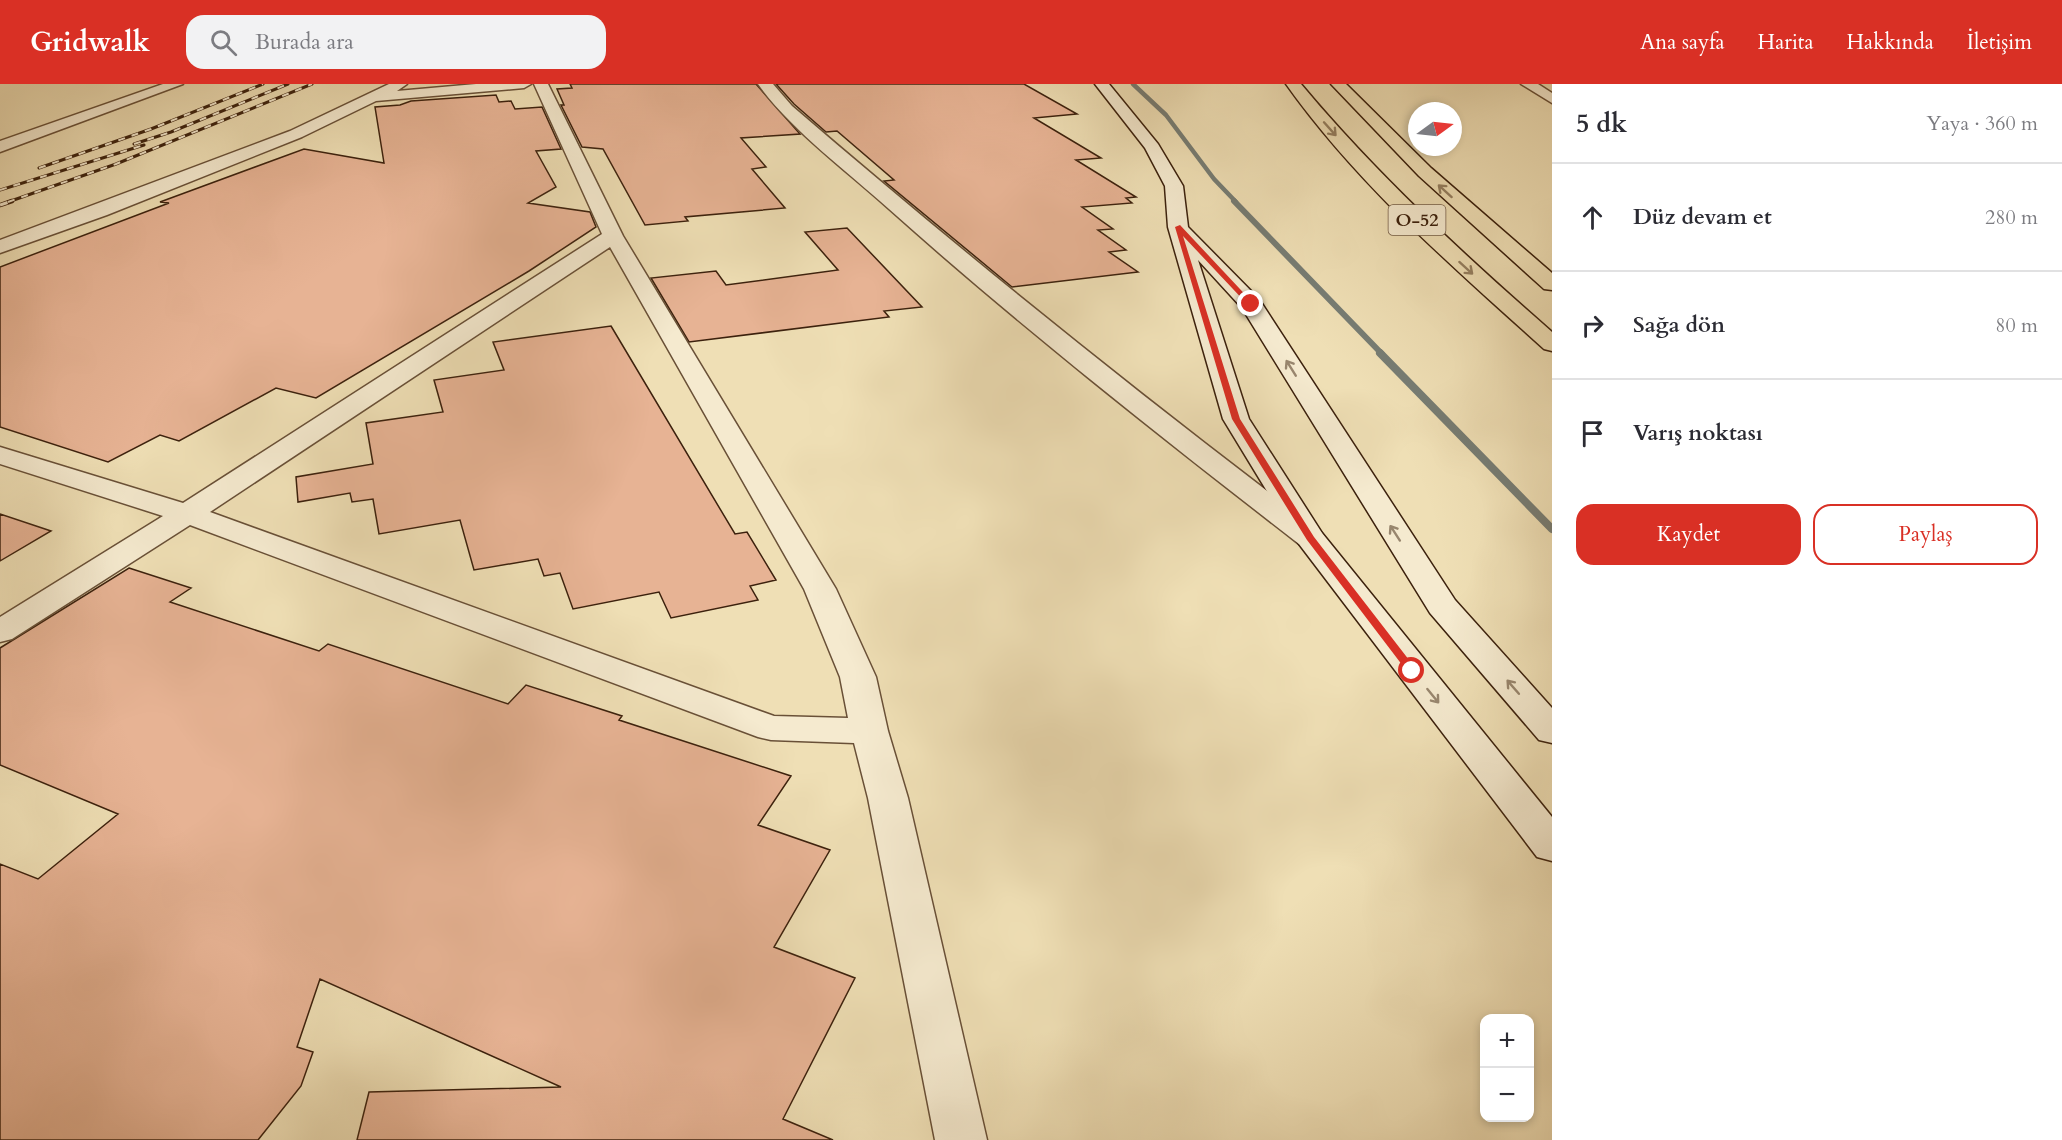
<!DOCTYPE html>
<html lang="tr">
<head>
<meta charset="utf-8">
<style>
	:root { --surface:#fff; --page:#f2f2f3; --text:#2b2b33; --muted:#7c7c81; --line:#e1e1e2; --accent:#d93025 }
	body { margin:0; font-family:Cardo,serif; background:var(--page); color:var(--text) }
	.controls { position:absolute; right:18px; bottom:18px; display:grid; overflow:hidden; border-radius:12px; box-shadow:0 3px 9px #0003 }
	.controls button { width:54px; height:54px; display:grid; place-items:center; padding:0; border:0; border-bottom:2px solid var(--line); background:var(--surface); color:var(--text); font:30px sans-serif }
	.compass { position:absolute; left:1408px; top:18px; width:54px; height:54px; border-radius:50%; background:var(--surface); box-shadow:0 3px 9px #0003; rotate:75deg }
	.stop { position:absolute; width:18px; height:18px; margin:-14px; border:4px solid #d93025; border-radius:50%; background:#fff }
	.stop.end { background:#d93025; border-color:#fff; box-shadow:0 2px 6px #0008 }
	.list { margin:0; padding:0; list-style:none }
	h2 { display:flex; justify-content:space-between; align-items:center; height:78px; margin:0; padding:0 24px; font-size:26px }
	h2 small { font-size:20px; font-weight:400; color:var(--muted) }
	.list li { display:grid; grid-template-columns:39px 1fr auto; gap:18px; align-items:center; box-sizing:border-box; height:108px; padding:0 24px; border-top:2px solid var(--line) }
	.list b { display:block; font-size:22px; white-space:nowrap }
	.list em { font-size:20px; font-style:normal; color:var(--muted) }
	.actions { display:flex; gap:12px; padding:18px 24px }
	.actions a { flex:1; padding:14px 0; border:2px solid var(--accent); border-radius:18px; text-align:center; font-size:21px; color:var(--accent) }
	.actions .main { background:var(--accent); color:#fff }
	.icon { flex:none; width:33px; height:33px; fill:none; stroke:currentColor; stroke-width:2; stroke-linecap:round; stroke-linejoin:round }
	.map { position:relative; flex:none; width:1552px; height:1056px; overflow:hidden }
	header { display:flex; align-items:center; gap:36px; box-sizing:border-box; height:84px; padding:0 30px; background:var(--accent); color:#fff }
	header strong { font-size:28px }
	nav { display:flex; gap:33px; margin-inline-start:auto; font-size:21px }
	.search { width:420px; height:54px; background:var(--page); display:flex; align-items:center; gap:15px; box-sizing:border-box; padding:0 21px; border-radius:18px; color:var(--muted); font-size:22px }
	main { display:flex }
	aside { flex:1; background:var(--surface) }
	.map>svg:first-child { display:block }
</style>
</head>
<body>
<header>
<strong>Gridwalk</strong>
<div class="search"><svg class="icon" aria-label="search" viewBox="0 0 24 24"><circle cx="10" cy="10" r="6"/><path d="M15 15l6 6"/></svg>Burada ara</div>
<nav><a>Ana sayfa</a><a>Harita</a><a>Hakkında</a><a>İletişim</a></nav>
</header>
<main>
<div class="map">
<svg width="1552" height="1056" viewBox="0 0 1552 1056">
	<rect width="100%" height="100%" fill="#efdfb5"/>
	<filter id="stains"><feTurbulence type="fractalNoise" baseFrequency=".00333" numOctaves="4"/><feColorMatrix values="0 0 0 0 .2 0 0 0 0 .09 0 0 0 0 .02 0 0 0 .5 -.17"/></filter>
	<radialGradient id="worn" r=".72"><stop offset=".6" stop-color="#630" stop-opacity="0"/><stop offset="1" stop-color="#630" stop-opacity=".3"/></radialGradient>
	<g fill="none" stroke-linecap="round" stroke-linejoin="round">
		<!-- stream-far2 -->
		<path stroke="#777d74" stroke-width="4.5" d="M1133,0L1166,31L1214,95L1236,118"/>
		<!-- stream-far1 -->
		<path stroke="#777d74" stroke-width="6" d="M1234,117L1382,270"/>
		<!-- stream -->
		<path stroke="#777d74" stroke-width="8" d="M1380,269L1552,445"/>
	</g>
	<!-- building -->
	<path fill="#e7b394" stroke="#3c210d" stroke-width="1.5" d="M570,0H756L800,50L741,54L766,83L752,85L785,124L685,133L688,137L645,141L603,65L582,63L561,21H564L557,5L572,4Z
		M776,0H1024L1077,30L1034,34L1101,74L1076,76L1136,113L1126,114L1132,119L1082,123L1113,145L1098,146L1126,166L1109,168L1138,188L1012,203L884,97L894,96L837,47L826,48L794,20Z
		M496,11L499,18L511,17L515,25L542,23L561,65L536,67L556,103L528,119L590,128L596,143L529,187L316,314L276,304L179,357L160,351L108,378L0,343V183L169,119L160,118L304,65L384,79L375,23L400,21L411,17Z
		M847,144L922,223L884,227L889,233L689,258L651,194L716,187L726,201L838,186L805,148Z
		M611,242L735,450L747,448L776,496L750,502L758,516L671,534L659,508L573,525L560,489L544,492L538,475L474,486L460,436L379,450L373,415L352,418L350,409L298,418L296,393L373,380L366,339L443,328L434,296L504,286L493,258Z
		M0,430L51,447L0,477Z
		M129,484L191,504L170,518L319,567L328,560L508,620L526,601L622,632L619,636L791,692L758,741L830,766L774,863L855,894L783,1035L833,1056H357L369,1008L561,1003L320,895L297,963L313,968L301,1002L258,1056H0V780L38,795L118,730L0,681V564Z"/>
	<g fill="none" stroke-linecap="round" stroke-linejoin="round">
		<!-- minor casing -->
		<g stroke="#695037" stroke-width="3">
			<path id="minor" d="M163,0H183L0,68V57Z
				M389,0H407L397,7L476,0H531L524,4L376,17L302,53L107,131L0,169V156L290,47Z
				M534,0H548L623,152L836,505L876,593L888,647L908,714L987,1056H935L868,714L854,659L771,656L758,653L190,441L12,555L0,558V533L163,432L0,380V363L183,419L602,150ZM610,163L804,505L840,593L848,634L774,632L210,428Z
				M758,0H773L792,22C964,170 1140,311 1321,448L1325,454L1321,460L1310,463L1299,460C1160,352 1021,243 889,125C846,86 791,46 758,0Z"/>
		</g>
		<!-- tertiary casing -->
		<g stroke="#695037" stroke-width="3">
			<path id="tertiary" d="M1521,0H1538L1552,9V19Z"/>
		</g>
		<!-- secondary casing -->
		<g stroke="#3c210d" stroke-width="3">
			<path id="secondary" d="M1095,0H1109L1158,60L1183,102L1188,143L1259,215L1455,516L1552,624V659L1539,656L1430,529L1242,224L1198,176L1249,335L1322,449L1552,733V777L1537,773L1299,460L1223,335L1168,143L1165,102L1145,64Z"/>
		</g>
		<!-- motorway casing -->
		<g stroke="#3c210d" stroke-width="3">
			<path id="motorway" d="M1286,0H1301C1377,91 1463,170 1552,248V267L1544,265C1453,183 1357,100 1286,0Z
				M1331,0H1346L1431,84L1552,189V206L1544,205L1419,92Z"/>
		</g>
		<!-- minor -->
		<use href="#minor" fill="#f5eacf" fill-rule="evenodd"/>
		<!-- tertiary -->
		<use href="#tertiary" fill="#f5eacf" fill-rule="evenodd"/>
		<!-- secondary -->
		<use href="#secondary" fill="#f5eacf" fill-rule="evenodd"/>
		<!-- motorway -->
		<use href="#motorway" fill="#efdfb5" fill-rule="evenodd"/>
		<!-- rail-far1 casing -->
		<g stroke="#3c210d" stroke-width="3">
			<path id="rail-far1" d="M134,60L171,48L288,0
				M39,84L151,45L263,0
				M0,106L144,61
				M8,118L116,80L312,0"/>
		</g>
		<!-- rail casing -->
		<g stroke="#3c210d" stroke-width="4.5">
			<path id="rail" d="M0,121L12,117"/>
		</g>
		<!-- rail-far1 -->
		<use href="#rail-far1" stroke="#f5eacf" stroke-width="2" stroke-dasharray="7" stroke-linecap="butt"/>
		<!-- rail -->
		<use href="#rail" stroke="#f5eacf" stroke-width="3" stroke-dasharray="8" stroke-linecap="butt"/>
	</g>
	<!-- one-way arrows -->
	<defs><path id="oneway-shaft" d="M-6 0H5M1.5-3L5.5 0L1.5 3" fill="none" stroke-width="1.6" stroke-linecap="round" stroke-linejoin="round" transform="scale(1.5)"/></defs>
	<g stroke="#968061">
		<use href="#oneway-shaft" transform="translate(1330 45) rotate(48)"/>
		<use href="#oneway-shaft" transform="translate(1445 107) rotate(-138)"/>
		<use href="#oneway-shaft" transform="translate(1466 184) rotate(42)"/>
	</g>
	<g stroke="#98866e">
		<use href="#oneway-shaft" transform="translate(1291 284) rotate(-122)"/>
		<use href="#oneway-shaft" transform="translate(1395 449) rotate(-123)"/>
		<use href="#oneway-shaft" transform="translate(1513 603) rotate(-131)"/>
		<use href="#oneway-shaft" transform="translate(1433 612) rotate(51)"/>
	</g>
	<!-- route -->
	<path fill="#d93025" d="M1180,141L1254,220L1249,222L1183,152L1240,335L1314,453L1416,585V590H1409L1307,456L1232,335L1175,143Z"/>
	<g text-anchor="middle" dominant-baseline="central" stroke-width="4.5" stroke-linejoin="round" paint-order="stroke">
		<!-- shield labels -->
		<rect fill="#f5eacf" stroke="#745d47" stroke-width="1.5" x="1388.5" y="121" width="57" height="30" rx="4.5"/>
		<g font-size="18" font-weight="bold" fill="#3c210d">
			<text x="1417" y="136">O-52</text>
		</g>
	</g>
	<rect width="100%" height="100%" filter="url(#stains)"/>
	<rect width="100%" height="100%" fill="url(#worn)"/>
</svg>
<div class="controls">
<button>+</button>
<button>−</button>
</div>
<svg class="compass" viewBox="-18 -18 36 36"><path d="M0-13l5 13h-10z" fill="#e53935"/><path d="M0 13l5-13h-10z" fill="#7c7c81"/></svg>
<div class="stop" style="left:1412px;top:587px"></div>
<div class="stop end" style="left:1251px;top:220px"></div>
</div>
<aside>
<h2>5 dk<small>Yaya · 360 m</small></h2>
<ul class="list">
<li><svg class="icon" aria-label="ahead" viewBox="0 0 24 24"><path d="M12 20V5M6 11l6-6 6 6"/></svg><div><b>Düz devam et</b></div><em>280 m</em></li>
<li><svg class="icon" aria-label="right" viewBox="0 0 24 24"><path d="M7 20v-9h11M14 6l5 5-5 5"/></svg><div><b>Sağa dön</b></div><em>80 m</em></li>
<li><svg class="icon" aria-label="arrive" viewBox="0 0 24 24"><path d="M6 21V4h12l-3 4 3 4H6"/></svg><div><b>Varış noktası</b></div></li>
</ul>
<div class="actions"><a class="main">Kaydet</a><a>Paylaş</a></div>
</aside>
</main>
</body>
</html>
